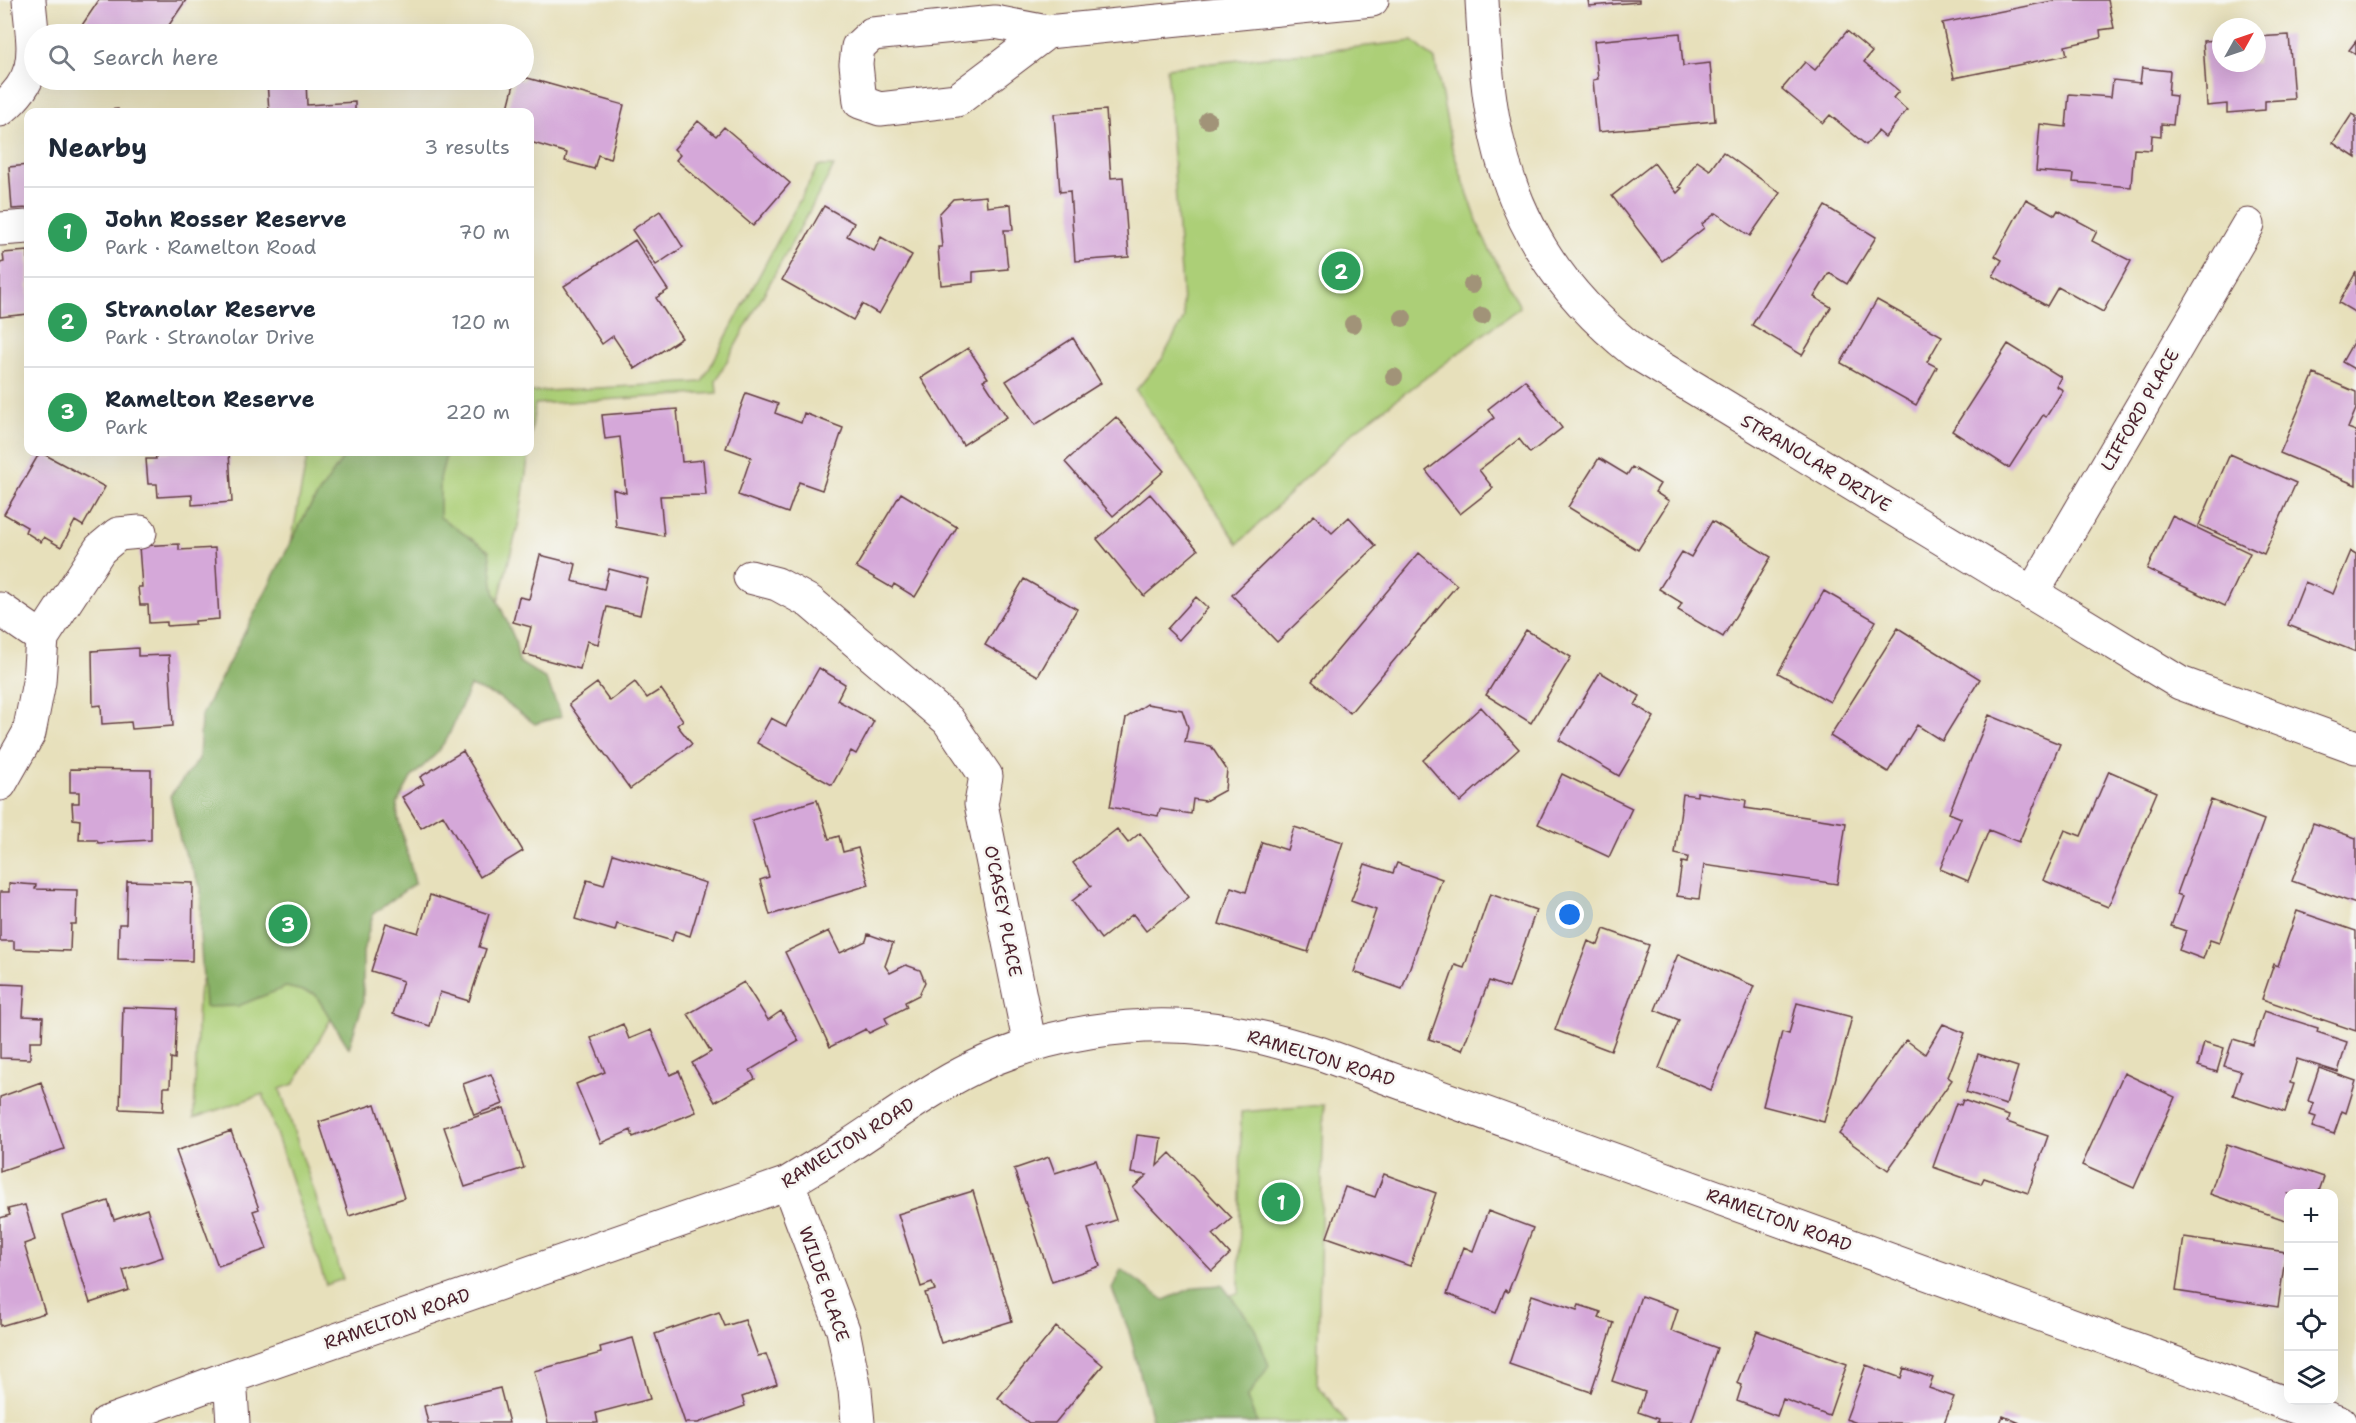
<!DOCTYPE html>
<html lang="en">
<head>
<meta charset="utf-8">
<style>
	:root { --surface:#fff; --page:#f2f2f3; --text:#1f2937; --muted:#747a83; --line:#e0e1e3; --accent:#c8321e }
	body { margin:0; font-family:"Shantell Sans",sans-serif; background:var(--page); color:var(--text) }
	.controls { position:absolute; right:18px; bottom:18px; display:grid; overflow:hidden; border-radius:12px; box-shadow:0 6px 24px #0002 }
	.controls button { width:54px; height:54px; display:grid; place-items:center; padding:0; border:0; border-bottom:2px solid var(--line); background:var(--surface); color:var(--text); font:30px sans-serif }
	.compass { position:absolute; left:2212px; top:18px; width:54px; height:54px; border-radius:50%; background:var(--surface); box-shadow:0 6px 24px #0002; rotate:50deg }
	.you { position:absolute; left:1570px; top:915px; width:21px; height:21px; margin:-15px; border:4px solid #fff; border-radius:50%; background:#1a73e8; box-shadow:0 0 0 9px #1a73e833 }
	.badge { display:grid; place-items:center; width:39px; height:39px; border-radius:50%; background:var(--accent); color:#fff; font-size:20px; font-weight:700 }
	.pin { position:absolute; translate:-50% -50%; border:3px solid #fff; box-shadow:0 2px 6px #0006 }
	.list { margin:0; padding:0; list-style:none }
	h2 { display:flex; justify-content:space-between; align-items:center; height:78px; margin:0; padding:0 24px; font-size:26px }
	h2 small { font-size:20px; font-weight:400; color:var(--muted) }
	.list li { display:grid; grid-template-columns:39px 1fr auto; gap:18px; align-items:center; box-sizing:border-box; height:90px; padding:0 24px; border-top:2px solid var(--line) }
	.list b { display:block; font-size:22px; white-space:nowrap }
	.list p { margin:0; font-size:20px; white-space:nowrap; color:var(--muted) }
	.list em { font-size:20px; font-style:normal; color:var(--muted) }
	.icon { flex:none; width:33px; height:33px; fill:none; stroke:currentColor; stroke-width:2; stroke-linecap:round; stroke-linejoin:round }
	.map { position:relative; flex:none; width:2356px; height:1423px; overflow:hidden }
	.search { position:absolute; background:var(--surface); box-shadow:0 6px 24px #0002; left:24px; top:24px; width:510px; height:66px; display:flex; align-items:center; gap:15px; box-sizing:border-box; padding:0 21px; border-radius:33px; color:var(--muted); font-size:22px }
	.panel { position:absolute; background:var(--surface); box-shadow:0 6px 24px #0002; left:24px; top:108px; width:510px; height:348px; border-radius:12px }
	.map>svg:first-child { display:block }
</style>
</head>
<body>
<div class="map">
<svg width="2356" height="1423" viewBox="0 0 2356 1423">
	<rect width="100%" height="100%" fill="#f6f6f2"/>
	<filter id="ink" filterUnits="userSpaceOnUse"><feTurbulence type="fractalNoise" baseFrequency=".0167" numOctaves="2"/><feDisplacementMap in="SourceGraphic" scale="12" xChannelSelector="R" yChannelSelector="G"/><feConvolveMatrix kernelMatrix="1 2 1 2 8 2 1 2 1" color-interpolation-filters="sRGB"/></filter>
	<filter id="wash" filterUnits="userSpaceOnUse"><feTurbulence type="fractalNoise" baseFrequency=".008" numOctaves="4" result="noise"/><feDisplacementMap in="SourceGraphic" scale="24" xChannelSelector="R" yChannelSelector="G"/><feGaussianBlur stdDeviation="1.35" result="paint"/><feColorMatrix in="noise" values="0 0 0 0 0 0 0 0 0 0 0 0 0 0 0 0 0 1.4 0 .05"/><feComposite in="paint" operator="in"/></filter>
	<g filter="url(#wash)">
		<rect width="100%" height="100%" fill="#e7e0bb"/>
		<!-- green -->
		<path fill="#accf77" stroke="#7b7751" stroke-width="1.5" d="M1413,41L1435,60L1452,148L1482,235L1520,307L1353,432L1238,544L1136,390L1162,359L1184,318L1167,68Z
			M818,166H834L716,381L717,393L535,404L530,445V392L702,382Z
			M308,452H529L519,522L487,644L426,729L372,860L349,987L294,1084L280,1089L343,1279L326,1285L263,1094L194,1118L198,997L232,857Z
			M1324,1105L1317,1384L1347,1423H1168L1132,1322L1239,1293L1241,1112Z"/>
		<!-- forest -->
		<path fill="#89b268" stroke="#6a684a" stroke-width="1.5" d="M347,452H447L440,478V517L489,551L494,592L515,640L519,662L546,679L562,716L535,724L498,697L470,686L448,737L436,754L411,778L397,804L398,818L415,883L373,914L363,952V1003L349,1048L315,994L286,987L238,1006L205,1007L200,936L201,888L181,844L170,796L199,759L201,717L307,511Z
			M1121,1269L1164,1300L1195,1287L1222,1285L1254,1326L1269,1366L1247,1398L1257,1423H1153L1129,1331L1112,1289Z"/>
		<g id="blocks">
			<!-- building -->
			<path fill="#d5a8d9" d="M99,0H186L163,34H155L144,27L138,34H76Z
				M1588,0H1639V2L1589,6Z
				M2057,0H2108L2114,28L2100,30L2101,38L2065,46L2067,55L1954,78L1942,23Z
				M1847,31L1872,52L1864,62L1899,91L1893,98L1907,110L1885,137L1878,131L1866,145L1830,115L1823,123L1782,89L1805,62L1815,70Z
				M1680,33L1683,66L1710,63L1715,121L1598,132L1593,80L1598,79L1594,41Z
				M2289,35L2294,99L2265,101V110L2227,113V104L2207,106L2203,41L2221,40V63H2257V37Z
				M2356,41V55L2349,50Z
				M2142,68L2170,71L2168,95L2176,96L2173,125L2161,124V136L2152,135L2151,150L2134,149L2131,187L2073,182L2074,174L2036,171L2040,124L2066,127L2069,94L2111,97L2113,80L2140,83Z
				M524,77L624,105L610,159L598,155L594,169L565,161L567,153L530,142V112H507L515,80H524Z
				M267,80H306L307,105L355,102V112H269Z
				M118,109V112H97V111Z
				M1106,110L1111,178L1123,177L1129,257L1075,261L1070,191L1060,192L1054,114Z
				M2352,114L2356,116V158L2333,143Z
				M698,121L716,136L724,127L790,183L753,226L676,160L680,155L674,149Z
				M1723,152L1780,193L1750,236L1716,213L1702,224L1704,228L1662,261L1612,196L1654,163L1677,193L1682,188L1679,187L1697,161L1710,170Z
				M28,165V208L12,209L9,167Z
				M986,196L987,207L1011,204L1013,230H1004L1008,269L973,272V282L941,285L938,247H942L939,214L953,199Z
				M2026,199L2055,215L2058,210L2097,231L2092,241L2131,261L2103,312L2058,287L2047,306L1993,276L2002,260L1995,256Z
				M824,206L854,223L847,236L874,251L881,237L912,255L879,314L862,304L853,320L782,280Z
				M1825,206L1876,237L1847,284L1829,273L1814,297L1831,307L1802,355L1752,325Z
				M660,211L683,247L656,265L632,230Z
				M635,240L668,290L656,298L682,338L635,369L613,336L602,344L564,286Z
				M28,251V314L0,317V263L4,262L3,253Z
				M2356,272V313L2339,303Z
				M1877,300L1942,336L1927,362L1937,367L1916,405L1841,363Z
				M2356,337V370L2342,362Z
				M1073,338L1101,383L1035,425L1006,381Z
				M2008,344L2061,377L2056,386L2063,390L2046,417L2043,415L2009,468L1952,431Z
				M968,348L988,378L983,380L1007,417L963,445L921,378Z
				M2314,374L2356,392V409L2348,428L2356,431V485L2280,453Z
				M1525,380L1562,428L1530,453L1519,439L1479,470L1493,488L1460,514L1426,471L1494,418L1488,409Z
				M746,393L778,404L775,413L801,423L804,413L843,428L822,490L799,482L788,513L738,495L751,457L726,448Z
				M677,409L682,462L703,460L706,495L660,496L664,536L616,527L613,489L626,493L620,437L605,439L602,415Z
				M1116,417L1164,471L1113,516L1065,462Z
				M40,452L105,487L83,526L75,521L61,547L44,537L41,542L25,532L27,527L4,514Z
				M155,452H229L232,502L192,505V495L158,497L157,484H148L146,459H156Z
				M2230,454L2296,483L2264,554L2199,525Z
				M1599,458L1627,475L1632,467L1660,484L1655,492L1669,501L1638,550L1568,507Z
				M901,493L957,527L915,597L894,584L892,588L856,567Z
				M1150,494L1198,550L1144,596L1097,539Z
				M1314,515L1332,533L1349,517L1376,546L1277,642L1232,595Z
				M2172,516L2250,553L2225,606L2147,569Z
				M1712,521L1771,557L1723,637L1678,610L1682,603L1659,589L1682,552L1691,557Z
				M179,544V550L215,548L219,619L195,621V624L167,626V622L149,623L148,605H140L138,587H142L139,546Z
				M2351,551L2356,554V652L2288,625L2305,582L2333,594Z
				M1419,553L1457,585L1350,713L1312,681Z
				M540,555L576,564L572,581L604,589L609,569L648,579L640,615L607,607L598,644L587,641L580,669L524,654L531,627L513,622L519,597L529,599Z
				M1024,579L1077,609L1038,676L985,645Z
				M1824,591L1876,621L1830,702L1778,673Z
				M1196,597L1208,608L1179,640L1167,629Z
				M1898,628L1980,679L1942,741L1917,725L1888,772L1830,736Z
				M1526,630L1571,657L1531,723L1486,695Z
				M138,648V656L169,655L173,726L132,729L131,722L102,724L101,705L93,706L92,651Z
				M819,668L845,684L837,700L874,721L856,754L851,751L832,785L757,743L771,718L786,726Z
				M1600,672L1640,696L1635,705L1654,717L1619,776L1559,740Z
				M635,682L647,698L661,689L683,720L677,725L692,744L630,789L569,704L597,683L610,701Z
				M1147,704L1182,710L1188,727L1185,742L1211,746L1227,770L1225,790L1205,801L1193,799L1191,814L1160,809L1158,816L1110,807L1126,718Z
				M1481,707L1519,749L1460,802L1423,760Z
				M1989,715L2060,744L2019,842L1989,830L1968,881L1940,869L1961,818L1949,813Z
				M463,751L523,851L480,877L443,815L421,828L402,797L424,784L420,777Z
				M70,769L151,770V840L98,843L97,840H79L80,820L73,819L72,803H79V792H70Z
				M2109,771L2157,792L2108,907L2043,880L2065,830L2081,836Z
				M1562,774L1632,808L1609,857L1538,824Z
				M1697,792L1746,800L1745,808L1846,823L1837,884L1704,865L1699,899L1677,896L1682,862L1687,863L1688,857L1675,854L1683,794L1697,796Z
				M817,800L829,839L839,836L843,852L858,848L869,885L770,915L760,880L769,877L752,820Z
				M2211,800L2264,820L2219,943L2210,940L2203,959L2179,950L2186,931L2171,926L2182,896L2177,894Z
				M2313,823L2356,838V904L2292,881Z
				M1294,827L1343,842L1308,952L1219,924L1231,887L1246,892L1262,842L1287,850Z
				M1117,829L1128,843L1140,833L1189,897L1146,931L1133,914L1101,939L1072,901L1091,886L1073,863Z
				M613,854L706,883L690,936L675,931L672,941L617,924L615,931L575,919L587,880L604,885Z
				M1397,863L1442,879L1402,989L1354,972L1376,910L1351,901L1365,864L1393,873Z
				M127,881L193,883L192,961L118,959L119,924H126Z
				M9,883L36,885L35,889L77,890L76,924H71L70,951L14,949V941H0V892H9Z
				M1490,894L1536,910L1509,988L1489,981L1462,1050L1429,1039L1455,965L1464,968Z
				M430,895L489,914L479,947L486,949L469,1001L440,992L430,1026L393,1014L403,981L371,971L386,923L418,933Z
				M2297,911L2356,931V1031L2262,999L2274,964L2278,966Z
				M1604,929L1649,945L1611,1051L1555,1030L1588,941L1598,945Z
				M829,931L840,953L866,941L868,934L893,943L885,966L890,973L906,965L920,970L925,982L919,995L905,1002L907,1007L885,1018L888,1024L869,1033L866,1029L830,1047L785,952Z
				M1678,954L1754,986L1711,1090L1659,1068L1679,1020L1655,1010Z
				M744,982L768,1020L781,1011L799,1041L750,1070L755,1079L715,1102L692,1063L711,1052L688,1014Z
				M0,984L25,985L23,1016L43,1017L42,1041H30V1059L0,1058Z
				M1797,1003L1852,1017L1824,1122L1763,1106L1782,1032L1789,1034Z
				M123,1007L177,1009L175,1059L171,1058L170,1087H164L163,1111L120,1109Z
				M2264,1011L2318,1028L2317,1032L2347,1042L2338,1072L2297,1059L2290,1083L2294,1084L2285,1112L2233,1095L2241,1071L2224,1066L2233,1039L2253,1045Z
				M623,1024L629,1039L651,1030L670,1075L679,1071L696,1112L633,1137L631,1130L601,1143L576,1084L605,1072L591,1038Z
				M1943,1024L1965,1033L1948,1077L1952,1080L1888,1170L1839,1134L1906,1040L1925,1054Z
				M2204,1042L2224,1048L2217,1072L2198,1066Z
				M1978,1054L2018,1067L2006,1105L1966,1092Z
				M2319,1068L2356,1081L2346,1113L2342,1111L2334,1134L2312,1127L2316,1117L2310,1115L2314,1103L2308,1101Z
				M2124,1073L2175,1097L2134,1188L2082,1165Z
				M491,1074L503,1104L474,1115L463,1084Z
				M41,1082L64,1149L0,1171V1097Z
				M1963,1100L2009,1116L2007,1122L2048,1136L2028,1193L1984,1178L1981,1184L1933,1167L1956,1103L1961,1105Z
				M375,1104L404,1198L349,1216L319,1122Z
				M504,1108L524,1168L465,1187L444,1127Z
				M231,1131L259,1209L253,1211L267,1249L218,1266L176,1151Z
				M1137,1135L1161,1138L1157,1166L1170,1153L1232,1218L1213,1235L1230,1254L1212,1271L1133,1188L1147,1175L1131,1173Z
				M2227,1144L2324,1177L2318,1194H2288V1221L2210,1194Z
				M1049,1157L1055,1173L1096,1160L1116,1220L1088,1229L1100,1266L1052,1282L1014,1169Z
				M1384,1174L1436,1193L1410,1266L1327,1237L1345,1187L1375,1197Z
				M973,1191L1012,1321L941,1343L925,1293L935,1290L932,1283L921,1287L898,1214Z
				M108,1201L114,1220L147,1209L163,1257L123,1270L129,1290L90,1303L62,1216Z
				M25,1205L35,1240L24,1244L45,1313L0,1326V1218L10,1215L8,1209Z
				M1488,1211L1533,1228L1508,1292L1505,1290L1496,1313L1447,1294L1464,1247L1473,1251Z
				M2184,1237L2286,1252L2278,1307L2176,1291Z
				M1532,1295L1577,1310L1579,1305L1601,1312L1599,1318L1614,1323L1591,1392L1509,1364Z
				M1641,1296L1678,1309L1671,1331L1717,1348L1691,1423H1660L1657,1422L1658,1419L1638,1412L1645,1392L1612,1381Z
				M719,1312L725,1326L745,1320L758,1356L766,1354L777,1384L742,1397L745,1406L698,1423H685L655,1334Z
				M1056,1327L1103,1365L1055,1423H1029L998,1398Z
				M1757,1331L1847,1364L1829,1416L1783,1399L1777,1416L1737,1401L1742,1385L1737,1383Z
				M633,1338L650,1399L596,1413L598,1423H548L534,1371L601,1353L600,1347Z
				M1866,1365L1901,1378L1904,1368L1933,1378L1929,1388L1954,1397L1944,1423H1857L1846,1419Z
				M500,1388L509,1423H428L424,1406Z
				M2003,1416L2020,1423H2000Z"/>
		</g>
	</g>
	<g filter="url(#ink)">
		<use href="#blocks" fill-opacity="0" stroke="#623c41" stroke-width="1.5"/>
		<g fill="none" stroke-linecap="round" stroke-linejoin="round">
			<!-- minor casing -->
			<g stroke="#623c41" stroke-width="35">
				<path id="minor" d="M1482,0C1484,39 1486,80 1493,119C1511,218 1557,290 1635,352L2180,683L2356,747
					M1047,32L957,100L880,109L860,102L856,64L858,47L872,34L995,22L1047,32L1372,0
					M0,110C43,75 33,50 29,0
					M0,229L28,227
					M750,577L777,584L810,602L948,720L986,776L981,804L1030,1046
					M2032,594L2248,225
					M0,609L42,638L100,549L118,534L140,532
					M0,784L29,733L39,682L42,638
					M788,1183L843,1330L855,1390L858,1423
					M230,1377L233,1423
					M106,1423L230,1377L788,1183C809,1170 830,1158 850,1145C890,1119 930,1089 973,1068C1045,1033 1135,1019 1213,1029C1249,1033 1284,1043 1319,1053L2340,1423"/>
			</g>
			<!-- minor -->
			<use href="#minor" stroke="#fff" stroke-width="33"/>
		</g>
		<!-- trees -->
		<g fill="#a19378">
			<circle cx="1208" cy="120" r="9"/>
			<circle cx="1472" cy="285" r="9"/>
			<circle cx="1482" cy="316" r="9"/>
			<circle cx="1403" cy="318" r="9"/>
			<circle cx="1353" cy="324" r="9"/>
			<circle cx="1394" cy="377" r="9"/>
		</g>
	</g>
	<g text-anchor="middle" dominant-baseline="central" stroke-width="5" stroke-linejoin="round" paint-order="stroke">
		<!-- street labels -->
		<g font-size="18" fill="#4a1f2b" stroke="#f6f6f2">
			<text transform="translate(2140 410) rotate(-60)">LIFFORD PLACE</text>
			<text transform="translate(1816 463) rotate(31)">STRANOLAR DRIVE</text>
			<text transform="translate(1003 911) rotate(79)">O'CASEY PLACE</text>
			<text transform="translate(1321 1058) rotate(17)">RAMELTON ROAD</text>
			<text transform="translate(848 1143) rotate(-32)">RAMELTON ROAD</text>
			<text transform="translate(1779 1220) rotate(20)">RAMELTON ROAD</text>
			<text transform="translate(824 1284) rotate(71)">WILDE PLACE</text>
			<text transform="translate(397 1319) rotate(-19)">RAMELTON ROAD</text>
		</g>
	</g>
</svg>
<div class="controls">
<button>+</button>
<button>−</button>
<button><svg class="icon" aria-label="locate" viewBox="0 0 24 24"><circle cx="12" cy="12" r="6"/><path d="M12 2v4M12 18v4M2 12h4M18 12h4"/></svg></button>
<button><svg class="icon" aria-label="layers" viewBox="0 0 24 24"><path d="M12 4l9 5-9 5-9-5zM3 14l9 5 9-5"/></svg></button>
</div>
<svg class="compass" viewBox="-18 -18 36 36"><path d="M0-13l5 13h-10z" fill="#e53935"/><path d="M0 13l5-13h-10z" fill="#747a83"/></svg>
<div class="you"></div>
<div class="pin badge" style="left:1281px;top:1202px;background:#2e9e5b">1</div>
<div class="pin badge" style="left:1341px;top:271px;background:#2e9e5b">2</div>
<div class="pin badge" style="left:288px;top:924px;background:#2e9e5b">3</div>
<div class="search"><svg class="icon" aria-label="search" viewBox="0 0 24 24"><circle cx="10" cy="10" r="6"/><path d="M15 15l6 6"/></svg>Search here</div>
<section class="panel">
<h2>Nearby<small>3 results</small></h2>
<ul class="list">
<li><span class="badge" style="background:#2e9e5b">1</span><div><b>John Rosser Reserve</b><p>Park · Ramelton Road</p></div><em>70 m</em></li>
<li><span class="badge" style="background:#2e9e5b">2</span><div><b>Stranolar Reserve</b><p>Park · Stranolar Drive</p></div><em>120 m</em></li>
<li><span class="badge" style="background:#2e9e5b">3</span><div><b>Ramelton Reserve</b><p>Park</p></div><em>220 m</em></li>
</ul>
</section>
</div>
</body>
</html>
